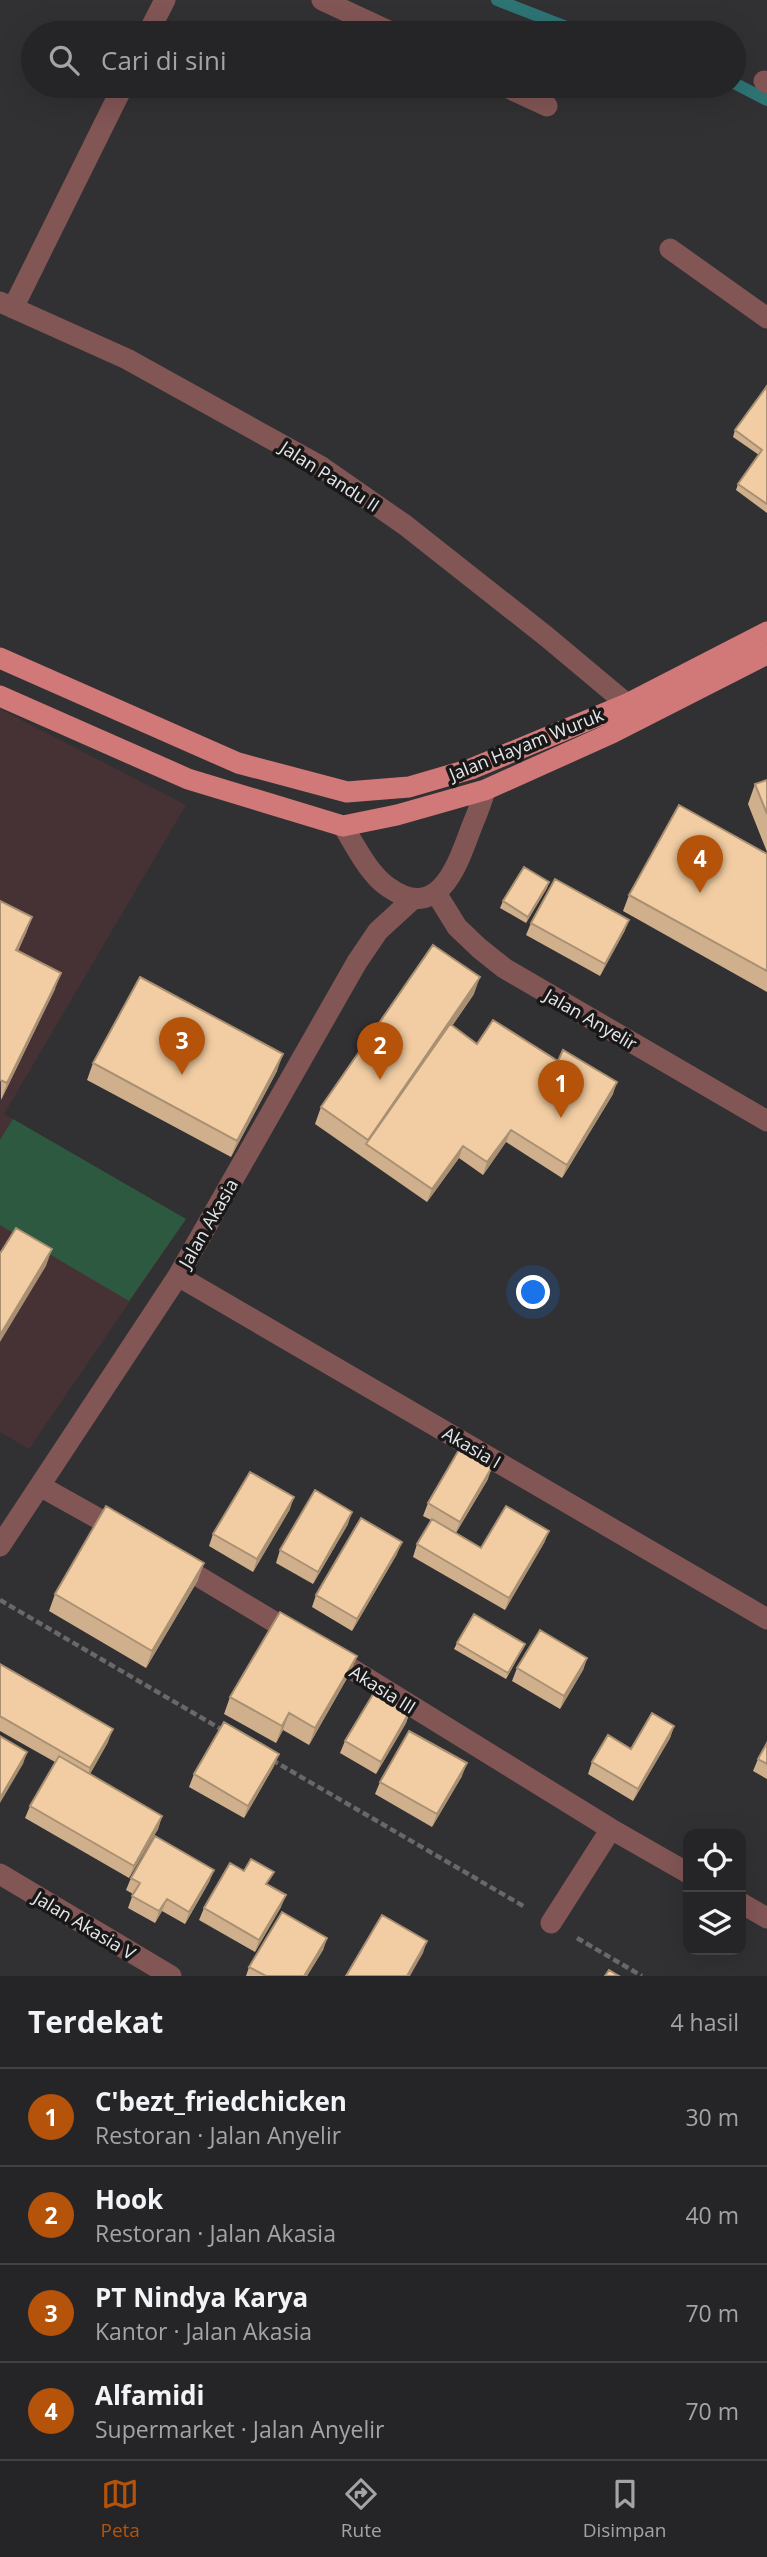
<!DOCTYPE html>
<html lang="id">
<head>
<meta charset="utf-8">
<style>
	:root { --surface:#252426; --page:#313032; --text:#f1f3f6; --muted:#a3a4a7; --line:#424143; --accent:#b45309 }
	body { margin:0; font-family:"Open Sans",sans-serif; background:var(--page); color:var(--text) }
	.controls { position:absolute; right:21px; bottom:21px; display:grid; overflow:hidden; border-radius:14px; box-shadow:0 7px 28px #0002 }
	.controls button { width:63px; height:63px; display:grid; place-items:center; padding:0; border:0; border-bottom:2px solid var(--line); background:var(--surface); color:var(--text); font:35px sans-serif }
	.you { position:absolute; left:534px; top:1293px; width:24px; height:24px; margin:-18px; border:5px solid #fff; border-radius:50%; background:#1a73e8; box-shadow:0 0 0 10px #1a73e833 }
	.badge { display:grid; place-items:center; width:46px; height:46px; border-radius:50%; background:var(--accent); color:#fff; font-size:23px; font-weight:700 }
	.pin { position:absolute; translate:-50% -58px; filter:drop-shadow(0 2px 4px #0008) }
	.pin::after { content:''; position:absolute; top:37px; width:24px; height:21px; background:inherit; clip-path:polygon(0 0,100% 0,50% 100%) }
	.list { margin:0; padding:0; list-style:none }
	h2 { display:flex; justify-content:space-between; align-items:center; height:91px; margin:0; padding:0 28px; font-size:30px }
	h2 small { font-size:23px; font-weight:400; color:var(--muted) }
	.list li { display:grid; grid-template-columns:46px 1fr auto; gap:21px; align-items:center; box-sizing:border-box; height:98px; padding:0 28px; border-top:2px solid var(--line) }
	.list b { display:block; font-size:26px; white-space:nowrap }
	.list p { margin:0; font-size:23px; white-space:nowrap; color:var(--muted) }
	.list em { font-size:23px; font-style:normal; color:var(--muted) }
	.icon { flex:none; width:38px; height:38px; fill:none; stroke:currentColor; stroke-width:2; stroke-linecap:round; stroke-linejoin:round }
	.map { position:relative; flex:none; width:767px; height:1976px; overflow:hidden }
	.search { position:absolute; background:var(--surface); box-shadow:0 7px 28px #0002; left:21px; right:21px; top:21px; height:77px; display:flex; align-items:center; gap:18px; box-sizing:border-box; padding:0 24px; border-radius:38px; color:var(--muted); font-size:26px }
	.sheet { height:483px; background:var(--surface) }
	nav { display:flex; justify-content:space-around; align-items:center; box-sizing:border-box; height:98px; border-top:2px solid var(--line); background:var(--surface); font-size:19px; color:var(--muted) }
	nav a { display:grid; justify-items:center; gap:4px }
	nav .on { color:var(--accent) }
	.map>svg:first-child { display:block }
</style>
</head>
<body>
<div class="map">
<svg width="767" height="1976" viewBox="0 0 767 1976">
	<rect width="100%" height="100%" fill="#313032"/>
	<!-- commercial -->
	<path fill="#463235" d="M0,709L186,805L4,1114L186,1219L29,1449L0,1432Z"/>
	<!-- green -->
	<path fill="#2e5941" d="M13,1119L186,1219L129,1301L0,1225V1140Z"/>
	<g fill="none" stroke-linecap="round" stroke-linejoin="round">
		<!-- stream -->
		<path stroke="#2e7475" stroke-width="12" d="M497,0L582,33
			M734,83L767,100"/>
		<!-- path -->
		<path stroke="#686769" stroke-width="4.5" stroke-dasharray="7 3.5" stroke-linecap="butt" d="M0,1600L226,1732
			M272,1760L525,1907
			M577,1938L642,1976"/>
		<!-- minor -->
		<path stroke="#825655" stroke-width="21" d="M322,0L393,33
			M148,33L165,0
			M764,81L767,83
			M504,86L547,106
			M670,249L767,318
			M0,302L127,359L320,466L405,525L547,637L627,704
			M13,308L123,86
			M343,826C355,845 368,873 388,887C440,924 458,863 472,826C477,814 482,802 485,790
			M436,893L457,927L479,948L504,968L767,1121
			M178,1276L767,1619
			M40,1486L124,1533
			M0,1546L178,1276L357,962L378,931L413,899
			M176,1563L298,1636
			M329,1655L611,1829L688,1873
			M0,1874L171,1976
			M741,1903L767,1918
			M551,1923L611,1829"/>
		<!-- major -->
		<path stroke="#d07978" stroke-width="21" d="M0,658L238,763L347,792L409,787L471,769L627,704L767,632
			M0,696L188,779L343,826L397,815L485,790L612,733L767,654"/>
	</g>
	<!-- wall -->
	<path fill="#d0b08c" d="M767,386V513L736,490L738,484L759,455L733,437L735,430Z
		M767,780V852L748,804L755,784Z
		M767,854V992L623,911L629,895Z
		M549,882L547,888L526,923L500,908L503,901Z
		M0,901L32,917L26,933L18,951L55,989L1,1100Z
		M629,920L624,932L600,976L526,935L531,923Z
		M474,994L452,1026L477,1044L613,1094L562,1178L506,1142L483,1175L459,1158L427,1202L315,1124L321,1107Z
		M93,1063L277,1071L231,1157L87,1080Z
		M488,1479L456,1533L481,1548L549,1531L544,1543L505,1610L413,1557L417,1544L431,1520L423,1516L428,1503Z
		M290,1509L253,1572L209,1546L213,1534Z
		M348,1524L313,1584L276,1563L280,1550Z
		M397,1554L352,1631L312,1607L316,1595Z
		M198,1580L146,1668L49,1611L55,1594Z
		M457,1643L522,1650L506,1679L454,1649Z
		M357,1656L350,1673L309,1745L283,1730L276,1743L224,1714L230,1697Z
		M587,1658L583,1670L560,1709L512,1681L517,1668Z
		M0,1664L108,1742L90,1774L162,1816L158,1829L129,1878L25,1818L30,1806L55,1762L0,1731Z
		M410,1711L406,1723L376,1774L340,1753L345,1741Z
		M674,1726L670,1738L633,1801L588,1774L592,1762L631,1749Z
		M767,1743V1779L753,1771L758,1759Z
		M274,1766L244,1818L189,1787L194,1774Z
		M462,1776L432,1827L375,1794L380,1782Z
		M214,1870L209,1882L185,1924L162,1911L155,1923L128,1908L133,1894L126,1890L131,1878Z
		M269,1886L281,1907L255,1952L199,1920L204,1908Z
		M327,1938L323,1950L307,1976H246L249,1967Z"/>
	<!-- shaded-wall -->
	<path fill="#a99072" d="M549,882L547,888L526,923L528,917Z
		M32,917L26,933L10,967L16,950Z
		M629,920L624,932L600,976L605,964Z
		M61,973L55,989L1,1100L7,1083Z
		M480,977L474,994L369,1146L366,1144L368,1140Z
		M283,1054L277,1071L231,1157L237,1141Z
		M617,1082L613,1094L562,1178L567,1165Z
		M511,1130L506,1142L483,1175L487,1162Z
		M463,1146L459,1158L427,1202L432,1189Z
		M52,1249L46,1266L0,1342V1335Z
		M492,1467L488,1479L455,1534L460,1522Z
		M294,1497L290,1509L253,1572L257,1559Z
		M352,1512L348,1524L313,1584L318,1572Z
		M549,1531L544,1543L505,1610L509,1598Z
		M402,1542L397,1554L352,1631L357,1619Z
		M204,1563L198,1580L146,1668L152,1651Z
		M525,1644L522,1650L506,1679L508,1673Z
		M357,1656L350,1673L309,1745L315,1728Z
		M587,1658L583,1670L560,1709L564,1696Z
		M410,1711L406,1723L376,1774L381,1762Z
		M289,1713L283,1730L276,1743L282,1726Z
		M674,1726L670,1738L633,1801L638,1789Z
		M113,1729L108,1742L86,1781L90,1768Z
		M27,1752L23,1764L0,1803V1798Z
		M279,1754L274,1766L244,1818L248,1806Z
		M467,1763L462,1776L432,1827L437,1814Z
		M162,1816L158,1829L129,1878L134,1866Z
		M214,1870L209,1882L185,1924L189,1912Z
		M286,1895L281,1907L255,1952L259,1940Z
		M167,1899L162,1911L155,1923L159,1911Z
		M327,1938L323,1950L307,1976H304Z
		M427,1941L423,1953L410,1976H407Z"/>
	<!-- building -->
	<path fill="#f2cda3" stroke="#a99072" stroke-width="2" d="M767,386V504L738,484L762,450L735,430Z
		M767,780V814L755,784Z
		M679,805L767,854V971L629,895Z
		M524,867L549,882L528,917L503,901Z
		M555,879L629,920L605,964L531,923Z
		M0,901L32,917L16,950L61,973L7,1083L0,1080Z
		M433,945L480,977L368,1140L321,1107Z
		M140,977L283,1054L237,1141L93,1063Z
		M493,1020L558,1061L563,1050L617,1082L567,1165L511,1130L487,1162L463,1146L432,1189L366,1144L450,1024L477,1044Z
		M16,1228L52,1249L0,1335V1252H1Z
		M460,1448L492,1467L460,1522L428,1503Z
		M250,1472L294,1497L257,1559L213,1534Z
		M315,1490L352,1512L318,1572L280,1550Z
		M106,1506L204,1563L152,1651L55,1594Z
		M506,1506L549,1531L509,1598L417,1544L432,1519L481,1548Z
		M361,1518L402,1542L357,1619L316,1595Z
		M280,1612L357,1656L315,1728L289,1713L282,1726L230,1697Z
		M474,1614L525,1644L508,1673L457,1643Z
		M540,1630L587,1658L564,1696L517,1668Z
		M0,1664L113,1729L90,1768L0,1716Z
		M375,1691L410,1711L381,1762L345,1741Z
		M652,1713L674,1726L638,1789L592,1762L608,1735L631,1749Z
		M224,1722L279,1754L248,1806L194,1774Z
		M409,1731L467,1763L437,1814L380,1782Z
		M0,1736L27,1752L0,1798Z
		M767,1743V1764L758,1759Z
		M59,1756L162,1816L134,1866L30,1806Z
		M155,1836L214,1870L189,1912L167,1899L159,1911L132,1896L140,1883L131,1878Z
		M251,1859L274,1872L266,1884L286,1895L259,1940L204,1908L230,1863L244,1871Z
		M282,1912L327,1938L304,1976H266L249,1967Z
		M382,1915L427,1941L407,1976H346Z
		M609,1970L619,1976H605Z"/>
	<g text-anchor="middle" dominant-baseline="central" stroke-width="7" stroke-linejoin="round" paint-order="stroke">
		<!-- street labels -->
		<g font-size="18" fill="#e7e6e8" stroke="#181819">
			<text transform="translate(330 476) rotate(33)">Jalan Pandu II</text>
			<text transform="translate(526 744) rotate(-22)">Jalan Hayam Wuruk</text>
			<text transform="translate(591 1019) rotate(30)">Jalan Anyelir</text>
			<text transform="translate(208 1223) rotate(-60)">Jalan Akasia</text>
			<text transform="translate(472 1447) rotate(30)">Akasia I</text>
			<text transform="translate(383 1689) rotate(32)">Akasia III</text>
			<text transform="translate(85 1925) rotate(31)">Jalan Akasia V</text>
		</g>
	</g>
</svg>
<div class="controls">
<button><svg class="icon" aria-label="locate" viewBox="0 0 24 24"><circle cx="12" cy="12" r="6"/><path d="M12 2v4M12 18v4M2 12h4M18 12h4"/></svg></button>
<button><svg class="icon" aria-label="layers" viewBox="0 0 24 24"><path d="M12 4l9 5-9 5-9-5zM3 14l9 5 9-5"/></svg></button>
</div>
<div class="you"></div>
<div class="pin badge" style="left:561px;top:1118px">1</div>
<div class="pin badge" style="left:380px;top:1080px">2</div>
<div class="pin badge" style="left:182px;top:1075px">3</div>
<div class="pin badge" style="left:700px;top:893px">4</div>
<div class="search"><svg class="icon" aria-label="search" viewBox="0 0 24 24"><circle cx="10" cy="10" r="6"/><path d="M15 15l6 6"/></svg>Cari di sini</div>
</div>
<section class="sheet">
<h2>Terdekat<small>4 hasil</small></h2>
<ul class="list">
<li><span class="badge">1</span><div><b>C'bezt_friedchicken</b><p>Restoran · Jalan Anyelir</p></div><em>30 m</em></li>
<li><span class="badge">2</span><div><b>Hook</b><p>Restoran · Jalan Akasia</p></div><em>40 m</em></li>
<li><span class="badge">3</span><div><b>PT Nindya Karya</b><p>Kantor · Jalan Akasia</p></div><em>70 m</em></li>
<li><span class="badge">4</span><div><b>Alfamidi</b><p>Supermarket · Jalan Anyelir</p></div><em>70 m</em></li>
</ul>
</section>
<nav>
<a class="on"><svg class="icon" aria-label="map" viewBox="0 0 24 24"><path d="M3 6l6-2 6 2 6-2v14l-6 2-6-2-6 2zM9 4v14M15 6v14"/></svg>Peta</a>
<a><svg class="icon" aria-label="directions" viewBox="0 0 24 24"><path d="M12 3l9 9-9 9-9-9zM9 14v-3h6M13 9l2 2-2 2"/></svg>Rute</a>
<a><svg class="icon" aria-label="saved" viewBox="0 0 24 24"><path d="M7 4h10v16l-5-4-5 4z"/></svg>Disimpan</a>
</nav>
</body>
</html>
